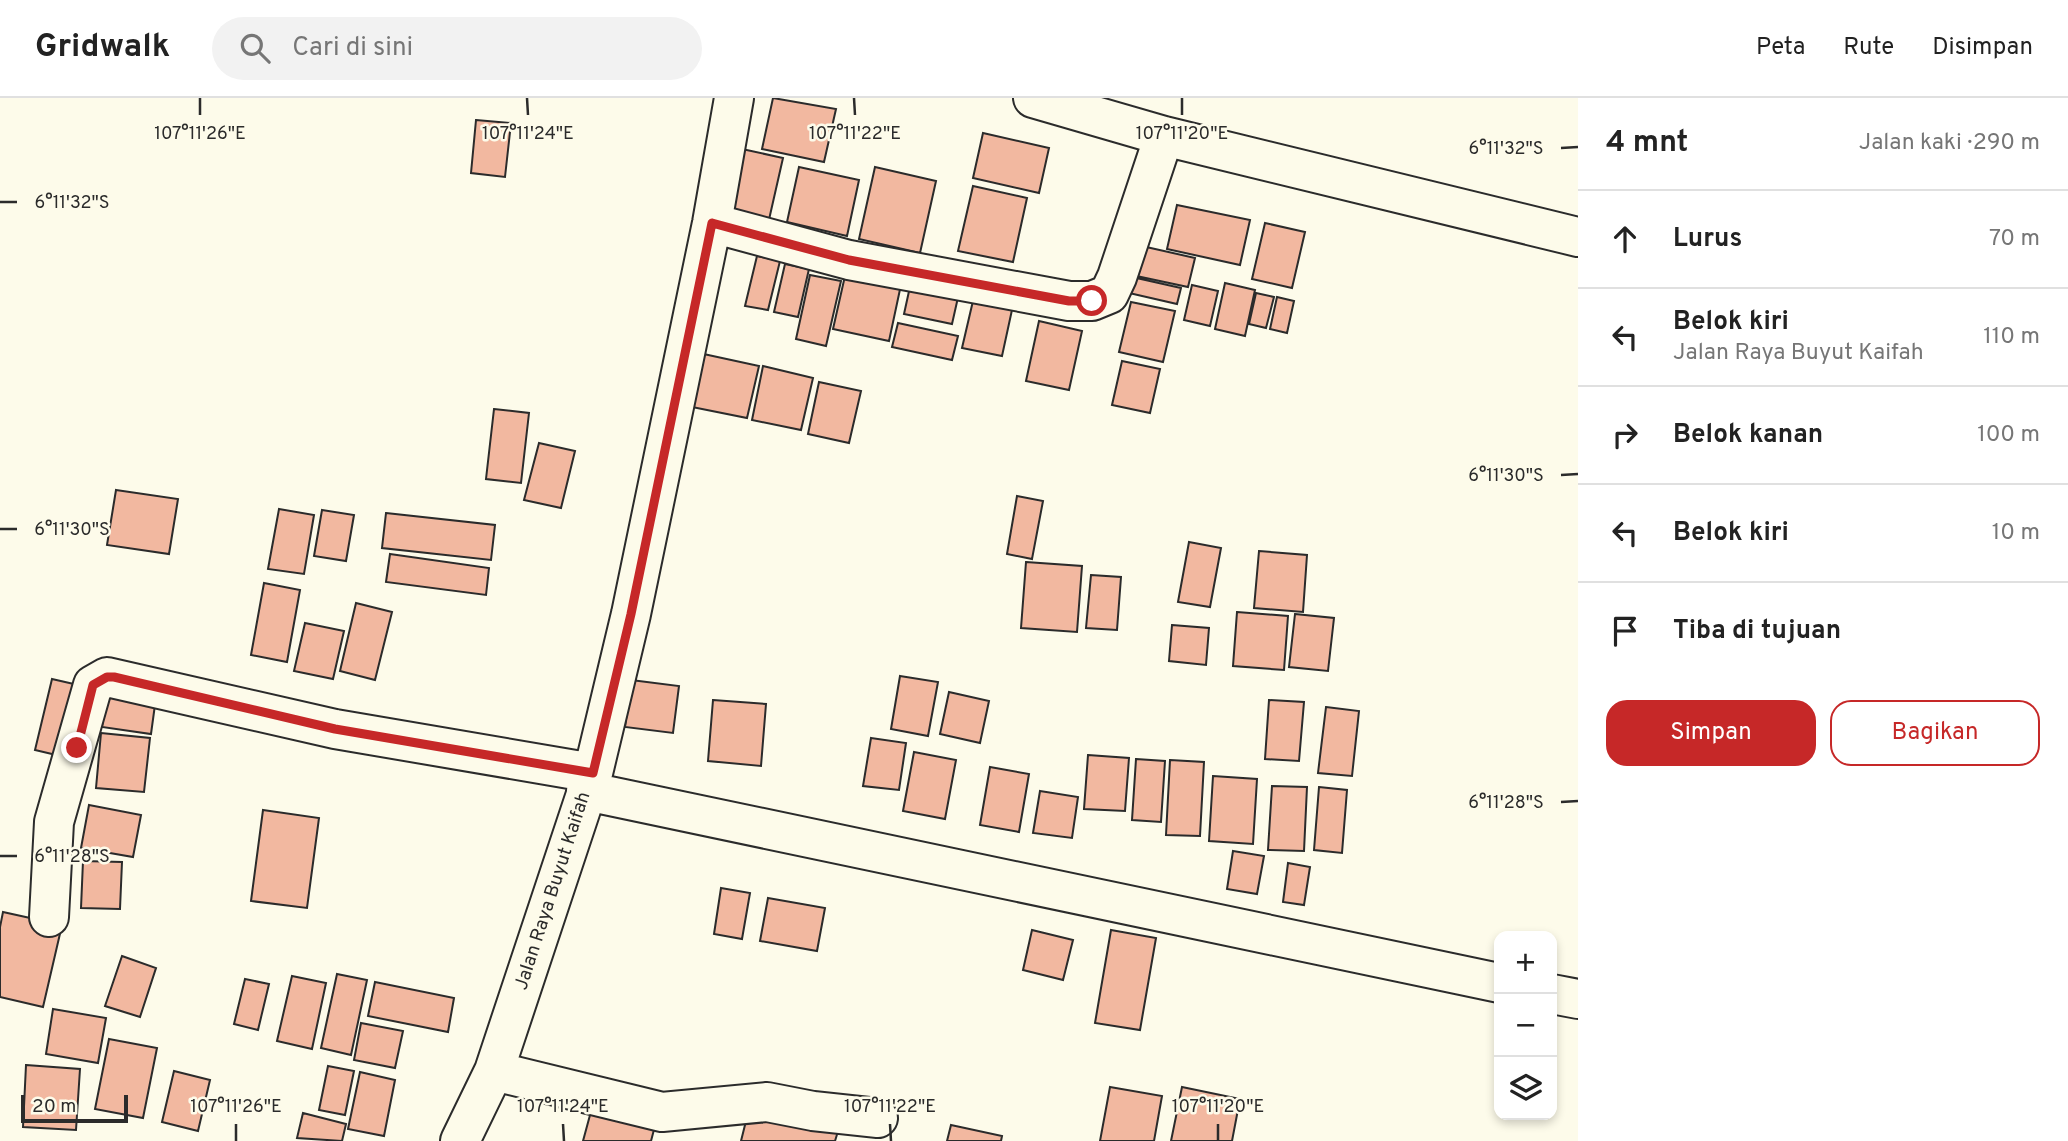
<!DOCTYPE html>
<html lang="id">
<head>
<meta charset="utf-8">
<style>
	:root { --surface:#fff; --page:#f2f2f2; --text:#222; --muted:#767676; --line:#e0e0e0; --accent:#c62828 }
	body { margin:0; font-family:Overpass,sans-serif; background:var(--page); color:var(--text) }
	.controls { position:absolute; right:21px; bottom:21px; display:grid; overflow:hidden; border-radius:14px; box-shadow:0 4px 10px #0003 }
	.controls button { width:63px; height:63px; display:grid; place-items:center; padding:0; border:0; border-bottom:2px solid var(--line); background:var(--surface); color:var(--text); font:35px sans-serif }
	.scale { position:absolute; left:21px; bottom:18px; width:107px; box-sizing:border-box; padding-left:7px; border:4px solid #2b2b2b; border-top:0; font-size:19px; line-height:24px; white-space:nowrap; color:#2b2b2b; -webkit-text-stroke:5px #fdfbea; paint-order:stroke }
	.stop { position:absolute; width:21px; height:21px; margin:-16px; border:5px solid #c62828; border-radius:50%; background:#fff }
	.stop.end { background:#c62828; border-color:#fff; box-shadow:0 2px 7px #0008 }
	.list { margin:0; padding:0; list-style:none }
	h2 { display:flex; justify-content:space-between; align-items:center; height:91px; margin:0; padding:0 28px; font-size:30px }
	h2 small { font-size:23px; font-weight:400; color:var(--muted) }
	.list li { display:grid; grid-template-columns:46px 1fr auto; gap:21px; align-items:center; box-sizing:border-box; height:98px; padding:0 28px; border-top:2px solid var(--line) }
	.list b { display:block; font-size:26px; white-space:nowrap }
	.list p { margin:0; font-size:23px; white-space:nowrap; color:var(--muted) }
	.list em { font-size:23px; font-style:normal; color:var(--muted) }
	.actions { display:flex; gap:14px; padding:21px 28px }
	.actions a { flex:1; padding:16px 0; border:2px solid var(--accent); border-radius:21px; text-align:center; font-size:24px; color:var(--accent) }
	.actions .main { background:var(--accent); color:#fff }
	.icon { flex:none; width:38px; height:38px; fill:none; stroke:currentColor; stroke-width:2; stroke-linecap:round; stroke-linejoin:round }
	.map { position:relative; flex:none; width:1578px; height:1043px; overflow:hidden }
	header { display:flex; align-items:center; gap:42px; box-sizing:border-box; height:98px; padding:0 35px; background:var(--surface); border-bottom:2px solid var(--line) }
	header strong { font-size:33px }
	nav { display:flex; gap:38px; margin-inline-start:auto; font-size:24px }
	.search { width:490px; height:63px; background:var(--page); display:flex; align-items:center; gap:18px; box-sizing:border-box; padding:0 24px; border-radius:38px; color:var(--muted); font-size:26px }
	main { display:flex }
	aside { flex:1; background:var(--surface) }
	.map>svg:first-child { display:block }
</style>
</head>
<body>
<header>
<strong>Gridwalk</strong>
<div class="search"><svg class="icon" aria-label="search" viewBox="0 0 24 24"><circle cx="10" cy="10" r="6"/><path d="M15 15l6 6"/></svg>Cari di sini</div>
<nav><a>Peta</a><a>Rute</a><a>Disimpan</a></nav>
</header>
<main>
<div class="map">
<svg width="1578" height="1043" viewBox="0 0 1578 1043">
	<rect width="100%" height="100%" fill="#fdfbea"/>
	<!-- building -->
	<path fill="#f2b8a0" stroke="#2b2b2b" stroke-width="2" d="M773,0L836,11L824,64L762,51Z
		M476,22L511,25L505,79L471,75Z
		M983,35L1049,50L1039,95L973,80Z
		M742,51L783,60L768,126L727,118Z
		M799,69L859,82L847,138L787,124Z
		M875,69L936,83L920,155L859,141Z
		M973,88L1027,100L1013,164L958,153Z
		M1177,107L1250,122L1240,167L1167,151Z
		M1265,125L1305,134L1292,190L1252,181Z
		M1133,146L1195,160L1188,189L1127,176Z
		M757,158L780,163L768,212L745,208Z
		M785,166L809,171L798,219L774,214Z
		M847,169L902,182L889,243L833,231Z
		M913,175L961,186L952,226L904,216Z
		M810,177L841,183L826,248L796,241Z
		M1132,179L1181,190L1177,206L1129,195Z
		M1225,185L1255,192L1245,238L1215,231Z
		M1192,187L1218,193L1210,228L1184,222Z
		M976,190L1015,198L1002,258L962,250Z
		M1256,195L1274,199L1266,230L1249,226Z
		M1277,199L1294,203L1287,235L1270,231Z
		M1131,204L1175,213L1163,264L1119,254Z
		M1039,223L1082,233L1069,292L1026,283Z
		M898,225L958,238L952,262L892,249Z
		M699,255L759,268L747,320L687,308Z
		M1122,263L1160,271L1150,315L1112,307Z
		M763,268L813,280L801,332L752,322Z
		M819,284L861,293L849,345L808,336Z
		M494,311L529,315L521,385L486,381Z
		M539,345L575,353L561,410L524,402Z
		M116,392L178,401L169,456L107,447Z
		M1017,398L1043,403L1032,461L1007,456Z
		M279,411L314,417L304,476L268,471Z
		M322,412L354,417L346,463L314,458Z
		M386,415L495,427L491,462L382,450Z
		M1189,444L1221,450L1210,509L1178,504Z
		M1259,453L1307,457L1303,514L1254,510Z
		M390,456L489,470L486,497L386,484Z
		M1026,464L1082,468L1077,534L1021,530Z
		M1091,477L1121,479L1117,532L1086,530Z
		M264,485L300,492L287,564L251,557Z
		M356,505L392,514L375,582L340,573Z
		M1237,514L1288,518L1284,572L1233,568Z
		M1295,516L1334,520L1328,573L1289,569Z
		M305,525L344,533L333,581L294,573Z
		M1172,527L1209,530L1206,567L1169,563Z
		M900,578L938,584L928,638L891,631Z
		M52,581L87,589L69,660L35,652Z
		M631,582L679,588L673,635L625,629Z
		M108,586L157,592L151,636L102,629Z
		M949,594L989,603L980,645L940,636Z
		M713,602L766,606L761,668L708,663Z
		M1269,602L1304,604L1299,663L1265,661Z
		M1326,609L1359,613L1352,678L1318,675Z
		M101,635L150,640L144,694L96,690Z
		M871,640L906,645L899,692L863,688Z
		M914,654L956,662L945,721L903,713Z
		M1088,657L1129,660L1125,713L1084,711Z
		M1136,661L1165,663L1161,724L1132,722Z
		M1170,662L1204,664L1200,738L1166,737Z
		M990,669L1029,676L1019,734L980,727Z
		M1213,678L1257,681L1253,746L1209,743Z
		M1272,688L1307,689L1304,753L1268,752Z
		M1319,689L1347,692L1342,755L1314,752Z
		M1040,693L1078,699L1072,740L1033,735Z
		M89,707L141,717L133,759L81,750Z
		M263,712L319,720L307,810L251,803Z
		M1233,753L1264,758L1257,796L1227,791Z
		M83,763L122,764L120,811L81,810Z
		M1288,765L1310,769L1304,807L1283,804Z
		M721,790L750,795L742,841L714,836Z
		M768,800L825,810L817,853L760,843Z
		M3,814L62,827L43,909L0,899V829Z
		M1032,832L1073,842L1063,882L1023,872Z
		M1111,832L1156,840L1140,932L1095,925Z
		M122,858L156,870L140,919L105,908Z
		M337,876L367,882L351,957L321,950Z
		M292,878L326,885L312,951L277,943Z
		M245,881L269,886L258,932L234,926Z
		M375,884L454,900L448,934L368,918Z
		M53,911L106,920L98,965L46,956Z
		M361,925L403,933L395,970L354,962Z
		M109,941L157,950L143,1020L95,1011Z
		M26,967L80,971L76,1032L23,1029Z
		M328,968L354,973L345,1017L319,1012Z
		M174,973L210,982L198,1033L162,1024Z
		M360,974L395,982L384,1038L348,1031Z
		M1110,989L1162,998L1154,1043H1100Z
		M1182,989L1240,1001L1232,1043H1171Z
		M593,1006L656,1024L651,1043H583Z
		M750,1007L839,1030L835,1043H741Z
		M303,1015L346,1026L342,1043L297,1040Z
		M951,1027L1002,1038L1001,1043H947Z"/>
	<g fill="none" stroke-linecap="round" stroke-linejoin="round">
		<!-- minor casing -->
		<g stroke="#2b2b2b" stroke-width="42">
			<path id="minor" d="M1033,0L1164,38L1578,139
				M712,125L849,162L1069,203H1092L1109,196L1117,179L1164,38
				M586,693L1499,885
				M49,819L54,724L93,587L107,579L335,631L593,675
				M1552,896L1578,901
				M494,973L662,1014L767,1004L813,1013L878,1020
				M460,1043L494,973L593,675L631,516L712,125L734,0"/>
		</g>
		<!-- minor -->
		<use href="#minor" stroke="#fdfbea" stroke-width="38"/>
	</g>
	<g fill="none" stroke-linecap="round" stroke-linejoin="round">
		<!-- route -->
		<path stroke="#c62828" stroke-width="9" d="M77,650L93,587L107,579H114L335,631L593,675L631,516L712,125L849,162L1069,203H1092"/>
	</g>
	<!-- ticks -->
	<path fill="none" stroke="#2b2b2b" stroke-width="2.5" d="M200,0V17M527,0L528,17M854,0L855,17M1182,0V17M1561,50L1578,49M0,104H17M1561,377L1578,376M0,431H17M1561,704L1578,703M0,758H17M236,1026V1043M563,1026L564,1043M890,1026L891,1043M1218,1026V1043"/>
	<g text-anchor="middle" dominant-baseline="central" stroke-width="5" stroke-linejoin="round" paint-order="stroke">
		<!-- street labels -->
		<g font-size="19" fill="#2b2b2b" stroke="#fdfbea">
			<text transform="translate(553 793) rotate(-72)">Jalan Raya Buyut Kaifah</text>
		</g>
	</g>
	<g font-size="18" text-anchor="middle" fill="#2b2b2b" stroke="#fdfbea" stroke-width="5" stroke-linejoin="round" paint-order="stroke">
		<text x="200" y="41">107°11'26"E</text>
		<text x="528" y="41">107°11'24"E</text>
		<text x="855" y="41">107°11'22"E</text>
		<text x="1182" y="41">107°11'20"E</text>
		<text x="1506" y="56">6°11'32"S</text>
		<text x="72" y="110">6°11'32"S</text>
		<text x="1506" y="383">6°11'30"S</text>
		<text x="72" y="437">6°11'30"S</text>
		<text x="1506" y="710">6°11'28"S</text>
		<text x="72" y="764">6°11'28"S</text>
		<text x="236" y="1014">107°11'26"E</text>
		<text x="563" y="1014">107°11'24"E</text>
		<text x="890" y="1014">107°11'22"E</text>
		<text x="1218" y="1014">107°11'20"E</text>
	</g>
</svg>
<div class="controls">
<button>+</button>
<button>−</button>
<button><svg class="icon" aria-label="layers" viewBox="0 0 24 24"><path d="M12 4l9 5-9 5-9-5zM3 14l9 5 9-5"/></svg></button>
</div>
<div class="scale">20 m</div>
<div class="stop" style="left:1092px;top:203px"></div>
<div class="stop end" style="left:77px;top:650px"></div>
</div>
<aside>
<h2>4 mnt<small>Jalan kaki · 290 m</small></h2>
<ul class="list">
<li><svg class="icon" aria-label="ahead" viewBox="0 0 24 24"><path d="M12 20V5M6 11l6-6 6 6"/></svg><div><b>Lurus</b></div><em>70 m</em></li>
<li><svg class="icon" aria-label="left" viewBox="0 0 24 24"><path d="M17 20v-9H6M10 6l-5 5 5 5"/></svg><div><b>Belok kiri</b><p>Jalan Raya Buyut Kaifah</p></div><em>110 m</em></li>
<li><svg class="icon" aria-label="right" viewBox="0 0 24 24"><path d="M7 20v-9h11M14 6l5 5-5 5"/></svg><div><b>Belok kanan</b></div><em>100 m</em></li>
<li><svg class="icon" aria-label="left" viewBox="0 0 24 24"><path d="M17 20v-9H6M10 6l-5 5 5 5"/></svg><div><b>Belok kiri</b></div><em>10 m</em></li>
<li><svg class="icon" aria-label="arrive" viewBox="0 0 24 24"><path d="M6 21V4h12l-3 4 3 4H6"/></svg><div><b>Tiba di tujuan</b></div></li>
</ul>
<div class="actions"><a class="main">Simpan</a><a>Bagikan</a></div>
</aside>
</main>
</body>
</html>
